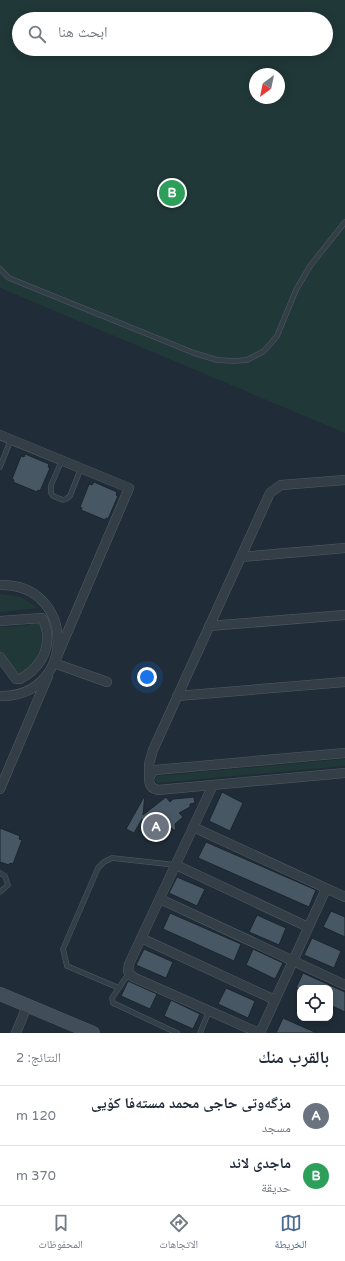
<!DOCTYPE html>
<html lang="ar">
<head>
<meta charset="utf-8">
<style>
	:root { --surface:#fff; --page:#f2f2f3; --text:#1f2937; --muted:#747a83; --line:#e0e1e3; --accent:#4a6c8e }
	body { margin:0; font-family:"Varela Round","Noto Naskh Arabic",sans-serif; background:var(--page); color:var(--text); direction:rtl }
	.controls { position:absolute; right:12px; bottom:12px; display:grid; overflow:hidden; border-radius:8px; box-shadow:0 2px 10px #0003 }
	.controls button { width:36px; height:36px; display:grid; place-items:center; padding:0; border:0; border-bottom:1px solid var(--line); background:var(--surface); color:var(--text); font:20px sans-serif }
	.compass { position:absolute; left:249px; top:68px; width:36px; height:36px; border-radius:50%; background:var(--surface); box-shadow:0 2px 10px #0003; rotate:213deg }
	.you { position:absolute; left:147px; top:677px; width:14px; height:14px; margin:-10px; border:3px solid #fff; border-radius:50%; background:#1a73e8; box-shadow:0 0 0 6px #1a73e833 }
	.badge { display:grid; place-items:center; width:26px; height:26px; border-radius:50%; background:var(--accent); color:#fff; font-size:13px; font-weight:700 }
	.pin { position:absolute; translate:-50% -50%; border:2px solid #fff; box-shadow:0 1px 4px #0006 }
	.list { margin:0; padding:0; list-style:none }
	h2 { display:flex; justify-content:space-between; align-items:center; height:52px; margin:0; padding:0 16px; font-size:17px }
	h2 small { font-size:13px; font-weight:400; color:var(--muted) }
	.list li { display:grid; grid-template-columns:26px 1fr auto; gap:12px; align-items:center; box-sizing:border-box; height:60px; padding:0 16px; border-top:1px solid var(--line) }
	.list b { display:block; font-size:15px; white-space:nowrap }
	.list p { margin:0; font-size:13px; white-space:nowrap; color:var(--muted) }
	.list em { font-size:13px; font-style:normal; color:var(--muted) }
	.icon { flex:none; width:22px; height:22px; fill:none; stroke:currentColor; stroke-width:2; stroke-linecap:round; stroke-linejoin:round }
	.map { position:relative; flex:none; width:345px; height:1033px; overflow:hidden; direction:ltr }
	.search { position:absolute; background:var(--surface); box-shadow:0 2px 10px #0003; left:12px; right:12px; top:12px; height:44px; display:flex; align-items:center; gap:10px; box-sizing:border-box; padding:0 14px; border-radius:22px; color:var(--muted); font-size:15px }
	.sheet { height:172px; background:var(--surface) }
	nav { display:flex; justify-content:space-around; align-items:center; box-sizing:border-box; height:56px; border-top:1px solid var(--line); background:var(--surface); font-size:11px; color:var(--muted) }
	nav a { display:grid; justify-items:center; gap:2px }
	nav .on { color:var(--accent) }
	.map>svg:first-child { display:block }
</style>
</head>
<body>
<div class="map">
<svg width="345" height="1033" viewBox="0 0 345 1033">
	<rect width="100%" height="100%" fill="#202c37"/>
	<!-- green -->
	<path fill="#213838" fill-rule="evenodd" d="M0,0H345V433L0,288ZM19,19H326V49H19ZM255,74H279V98H255Z
		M0,594L21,597L38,608L0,612Z
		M40,622C46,645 38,663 18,676L0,652V627L23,626Z
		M345,759V766L158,783L155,780L157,776Z"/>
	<!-- building -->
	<path fill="#475763" stroke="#1b252e" d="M25,454L49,464L48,467L50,468L40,491L38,490L37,492L13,482L14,480L12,479L21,456L24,457Z
		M94,482L117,492L116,495L118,496L108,519L106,518L105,520L81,510L82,508L80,507L89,484L92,485Z
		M222,792L243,803L230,831L209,821Z
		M145,795L143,815L166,797L170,802L173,799L194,797L195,803L190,804V807L179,813L183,817L175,824L176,831L171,828L160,838L142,819L134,833L126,829Z
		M0,828L20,836L19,839L22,840L13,864L10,863L9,865L0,862Z
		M206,842L316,890L309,907L198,858Z
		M177,877L205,889L197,906L169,893Z
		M331,911L345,917V937L323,927Z
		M170,913L241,944L234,961L163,929Z
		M257,915L286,928L279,945L249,932Z
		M312,938L341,951L334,968L304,955Z
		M144,949L173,962L166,978L136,965Z
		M253,949L283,963L275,979L246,965Z
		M303,973L345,992V1012L330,1005V988H296Z
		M128,981L157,994L150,1009L121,996Z
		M226,988L255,1001L248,1018L218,1004Z
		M171,1000L200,1014L193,1029L164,1016Z
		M283,1018L301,1026L317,1033H276Z"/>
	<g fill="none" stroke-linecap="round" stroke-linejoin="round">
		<!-- lane casing -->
		<g stroke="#505c65" stroke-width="5.5">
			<path id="lane" d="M0,269L9,278L194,353L217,360L234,361L247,360L264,351L277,336L296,290L310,266L345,222
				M62,460L51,485V493L53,496L63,500L66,499L70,496L81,468
				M0,467L11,439
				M0,873L5,876L8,885L0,892
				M129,973L112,998L113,1003L177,1033
				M119,988L67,966L63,949L98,868L104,862L112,858L176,865
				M200,1033L209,1011"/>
		</g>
		<!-- street casing -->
		<g stroke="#505c65" stroke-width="10">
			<path id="street" d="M0,435L129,488L56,659
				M241,557L345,548
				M0,585C77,583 77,698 0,696
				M0,621L42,618C45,622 46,628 47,633C49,654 37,670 20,679H16L0,657
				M209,626L345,615
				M54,663L107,682
				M177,696L345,682
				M345,753L155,770C146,777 148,788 158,790L345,773
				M149,778V764L153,750L270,493L281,485L345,480
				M213,785L129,964L128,971L133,977L259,1033
				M0,789L48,676
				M193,827L345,897
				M176,865L308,927
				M160,899L345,985
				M141,938L275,1000
				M16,1033L27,1006
				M260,1033L326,889"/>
		</g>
		<!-- secondary casing -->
		<g stroke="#505c65" stroke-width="14">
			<path id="secondary" d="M0,994L93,1033"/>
		</g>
		<!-- lane -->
		<use href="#lane" stroke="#333e47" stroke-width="4.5"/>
		<!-- street -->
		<use href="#street" stroke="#333e47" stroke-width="9"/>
		<!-- secondary -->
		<use href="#secondary" stroke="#414e5a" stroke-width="13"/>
	</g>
</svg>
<div class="controls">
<button><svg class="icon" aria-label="locate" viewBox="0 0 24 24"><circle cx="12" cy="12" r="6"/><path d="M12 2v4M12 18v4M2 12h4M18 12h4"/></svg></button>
</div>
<svg class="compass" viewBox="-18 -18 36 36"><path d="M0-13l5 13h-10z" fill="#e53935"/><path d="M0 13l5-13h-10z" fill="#747a83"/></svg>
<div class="you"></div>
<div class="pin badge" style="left:156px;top:827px;background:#6b7280">A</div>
<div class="pin badge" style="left:172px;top:193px;background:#2e9e5b">B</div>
<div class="search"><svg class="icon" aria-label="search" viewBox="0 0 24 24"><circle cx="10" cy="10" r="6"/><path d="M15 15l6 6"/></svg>ابحث هنا</div>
</div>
<section class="sheet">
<h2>بالقرب منك<small>النتائج: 2</small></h2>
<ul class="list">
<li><span class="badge" style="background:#6b7280">A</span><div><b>مزگەوتی حاجی محمد مستەفا کۆیی</b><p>مسجد</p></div><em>120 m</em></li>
<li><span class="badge" style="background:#2e9e5b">B</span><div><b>ماجدی لاند</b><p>حديقة</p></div><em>370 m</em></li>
</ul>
</section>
<nav>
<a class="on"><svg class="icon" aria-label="map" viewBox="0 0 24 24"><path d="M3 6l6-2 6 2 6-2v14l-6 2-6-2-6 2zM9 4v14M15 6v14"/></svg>الخريطة</a>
<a><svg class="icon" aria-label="directions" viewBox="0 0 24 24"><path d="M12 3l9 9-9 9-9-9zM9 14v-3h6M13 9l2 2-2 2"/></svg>الاتجاهات</a>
<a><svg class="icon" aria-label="saved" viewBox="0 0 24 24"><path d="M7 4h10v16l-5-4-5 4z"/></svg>المحفوظات</a>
</nav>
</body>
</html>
